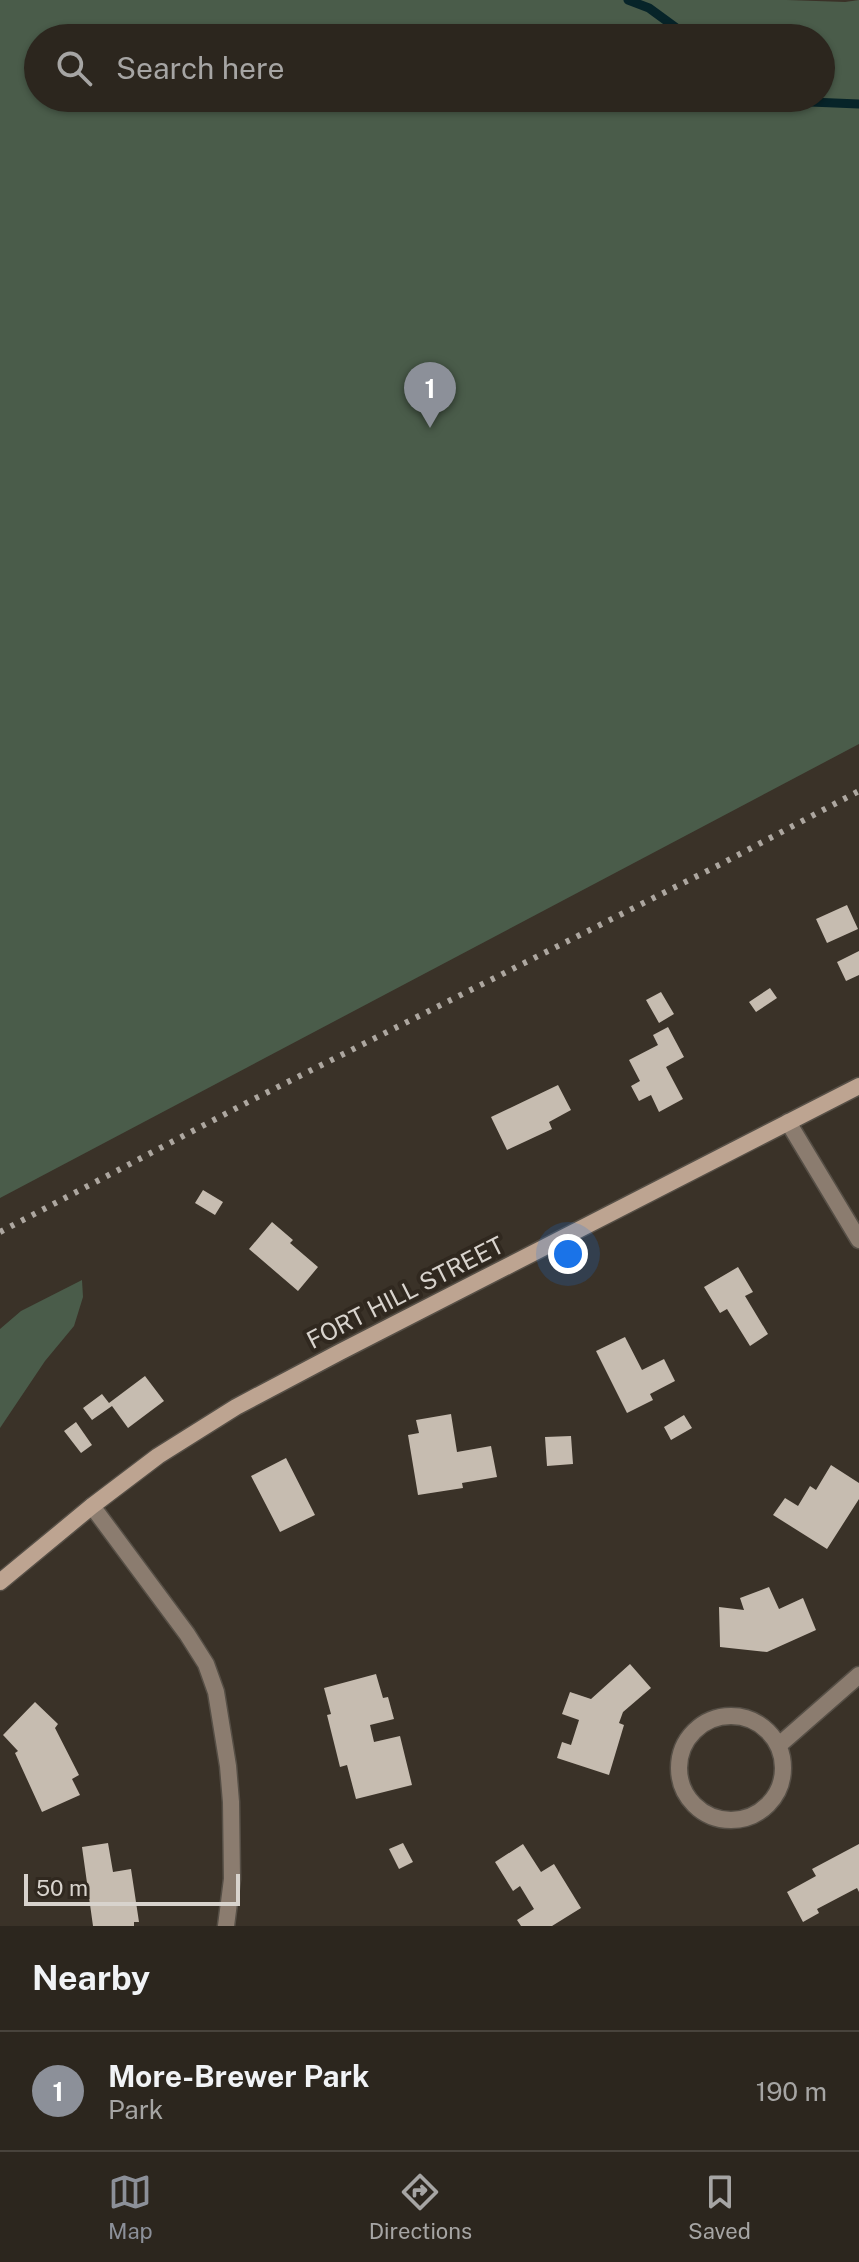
<!DOCTYPE html>
<html lang="en">
<head>
<meta charset="utf-8">
<style>
	:root { --surface:#2c261e; --page:#342e27; --text:#f1f3f6; --muted:#a6a5a4; --line:#48433c; --accent:#8c9099 }
	body { margin:0; font-family:"Public Sans",sans-serif; background:var(--page); color:var(--text) }
	.scale { position:absolute; left:24px; bottom:20px; width:216px; box-sizing:border-box; padding-left:8px; border:4px solid #d8d3cd; border-top:0; font-size:22px; line-height:28px; white-space:nowrap; color:#d8d3cd; -webkit-text-stroke:6px #30281f; paint-order:stroke }
	.you { position:absolute; left:568px; top:1254px; width:28px; height:28px; margin:-20px; border:6px solid #fff; border-radius:50%; background:#1a73e8; box-shadow:0 0 0 12px #1a73e833 }
	.badge { display:grid; place-items:center; width:52px; height:52px; border-radius:50%; background:var(--accent); color:#fff; font-size:26px; font-weight:700 }
	.pin { position:absolute; translate:-50% -66px; filter:drop-shadow(0 2px 4px #0008) }
	.pin::after { content:''; position:absolute; top:42px; width:28px; height:24px; background:inherit; clip-path:polygon(0 0,100% 0,50% 100%) }
	.list { margin:0; padding:0; list-style:none }
	h2 { display:flex; justify-content:space-between; align-items:center; height:104px; margin:0; padding:0 32px; font-size:34px }
	h2 small { font-size:26px; font-weight:400; color:var(--muted) }
	.list li { display:grid; grid-template-columns:52px 1fr auto; gap:24px; align-items:center; box-sizing:border-box; height:120px; padding:0 32px; border-top:2px solid var(--line) }
	.list b { display:block; font-size:30px; white-space:nowrap }
	.list p { margin:0; font-size:26px; white-space:nowrap; color:var(--muted) }
	.list em { font-size:26px; font-style:normal; color:var(--muted) }
	.icon { flex:none; width:44px; height:44px; fill:none; stroke:currentColor; stroke-width:2; stroke-linecap:round; stroke-linejoin:round }
	.map { position:relative; flex:none; width:859px; height:1926px; overflow:hidden }
	.search { position:absolute; background:var(--surface); box-shadow:0 2px 6px #0004; left:24px; right:24px; top:24px; height:88px; display:flex; align-items:center; gap:20px; box-sizing:border-box; padding:0 28px; border-radius:44px; color:var(--muted); font-size:30px }
	.sheet { height:224px; background:var(--surface) }
	nav { display:flex; justify-content:space-around; align-items:center; box-sizing:border-box; height:112px; border-top:2px solid var(--line); background:var(--surface); font-size:22px; color:var(--muted) }
	nav a { display:grid; justify-items:center; gap:4px }
	nav .on { color:var(--accent) }
	.map>svg:first-child { display:block }
</style>
</head>
<body>
<div class="map">
<svg width="859" height="1926" viewBox="0 0 859 1926">
	<rect width="100%" height="100%" fill="#3a3228"/>
	<!-- green -->
	<path fill="#4a5c4a" fill-rule="evenodd" d="M0,0H787L845,2L859,0V744L0,1198ZM38,38H821V98H38Z
		M82,1280L83,1297L74,1326L45,1361L0,1428V1329L21,1311Z"/>
	<g fill="none" stroke-linecap="round" stroke-linejoin="round">
		<!-- stream -->
		<path stroke="#072429" stroke-width="9" d="M628,0L649,8L690,38
			M781,98L786,101L859,104"/>
	</g>
	<!-- building -->
	<path fill="#c6bcb0" d="M847,905L858,929L827,943L816,919Z
		M859,951V975L846,981L837,962Z
		M770,988L777,998L756,1012L749,1002Z
		M661,992L674,1014L659,1023L646,1000Z
		M668,1027L684,1057L666,1067L683,1099L659,1112L651,1095L639,1101L631,1086L640,1081L629,1060L658,1045L653,1035Z
		M558,1085L571,1110L549,1122L552,1129L507,1150L491,1117Z
		M203,1190L223,1202L215,1215L195,1203Z
		M272,1222L293,1240L290,1243L318,1267L298,1291L249,1249Z
		M738,1267L753,1292L745,1296L768,1334L750,1346L727,1309L720,1313L704,1287Z
		M625,1337L642,1370L664,1359L675,1381L650,1394L653,1400L627,1413L596,1351Z
		M145,1376L164,1401L128,1428L112,1406L92,1420L83,1408L102,1394L109,1403Z
		M451,1414L457,1452L491,1446L497,1477L462,1483L463,1488L418,1495L408,1435L419,1433L416,1420Z
		M684,1415L692,1428L671,1440L664,1427Z
		M76,1422L92,1445L81,1453L64,1431Z
		M571,1436L573,1464L547,1466L545,1437Z
		M286,1458L315,1515L280,1532L251,1476Z
		M831,1465L859,1483V1499L827,1549L773,1515L785,1498L798,1506L810,1486L816,1490Z
		M769,1587L779,1609L803,1598L816,1630L767,1652L720,1647L719,1607L744,1610L740,1598Z
		M630,1664L651,1688L623,1712L619,1723L624,1725L609,1775L557,1758L562,1742L571,1745L579,1720L562,1714L570,1692L591,1699Z
		M376,1674L383,1698L388,1697L394,1719L370,1725L374,1742L400,1736L412,1785L356,1799L347,1765L340,1767L327,1715L331,1714L324,1688Z
		M35,1702L58,1724L55,1728L79,1775L72,1779L80,1795L42,1812L15,1753L18,1751L3,1735Z
		M108,1843L113,1872L131,1869L139,1922H134V1926H93L82,1847Z
		M403,1843L413,1862L399,1869L389,1849Z
		M523,1844L541,1872L554,1864L581,1908L552,1926H521L517,1920L534,1909L520,1886L513,1891L495,1862Z
		M859,1844V1892L857,1888L817,1909L819,1913L803,1922L787,1892L816,1876L812,1869Z"/>
	<g fill="none" stroke-linecap="round" stroke-linejoin="round">
		<!-- minor casing -->
		<g stroke="#564f46" stroke-width="19">
			<path id="minor" d="M788,1122L859,1240
				M92,1506L187,1634L206,1664L216,1692L228,1766L231,1802L232,1879L226,1926
				M679 1768a52 52 0 1 1 104 0a52 52 0 1 1-104 0Z
				M778,1746L859,1675"/>
		</g>
		<!-- secondary casing -->
		<g stroke="#564f46" stroke-width="19">
			<path id="secondary" d="M0,1582L92,1506L158,1456L236,1407L340,1352L859,1086"/>
		</g>
		<!-- minor -->
		<use href="#minor" stroke="#8b7c6f" stroke-width="16"/>
		<!-- secondary -->
		<use href="#secondary" stroke="#bda491" stroke-width="16"/>
		<!-- rail -->
		<path stroke="#ada7a0" stroke-width="6" stroke-dasharray="4 8" stroke-linecap="butt" d="M0,1232L250,1101L721,864L859,791"/>
	</g>
	<g text-anchor="middle" dominant-baseline="central" stroke-width="8" stroke-linejoin="round" paint-order="stroke">
		<!-- street labels -->
		<g font-size="24" fill="#d8d3cd" stroke="#30281f">
			<text transform="translate(405 1292) rotate(-27)">FORT HILL STREET</text>
		</g>
	</g>
</svg>
<div class="scale">50 m</div>
<div class="you"></div>
<div class="pin badge" style="left:430px;top:428px">1</div>
<div class="search"><svg class="icon" aria-label="search" viewBox="0 0 24 24"><circle cx="10" cy="10" r="6"/><path d="M15 15l6 6"/></svg>Search here</div>
</div>
<section class="sheet">
<h2>Nearby<small></small></h2>
<ul class="list">
<li><span class="badge">1</span><div><b>More-Brewer Park</b><p>Park</p></div><em>190 m</em></li>
</ul>
</section>
<nav>
<a class="on"><svg class="icon" aria-label="map" viewBox="0 0 24 24"><path d="M3 6l6-2 6 2 6-2v14l-6 2-6-2-6 2zM9 4v14M15 6v14"/></svg>Map</a>
<a><svg class="icon" aria-label="directions" viewBox="0 0 24 24"><path d="M12 3l9 9-9 9-9-9zM9 14v-3h6M13 9l2 2-2 2"/></svg>Directions</a>
<a><svg class="icon" aria-label="saved" viewBox="0 0 24 24"><path d="M7 4h10v16l-5-4-5 4z"/></svg>Saved</a>
</nav>
</body>
</html>
